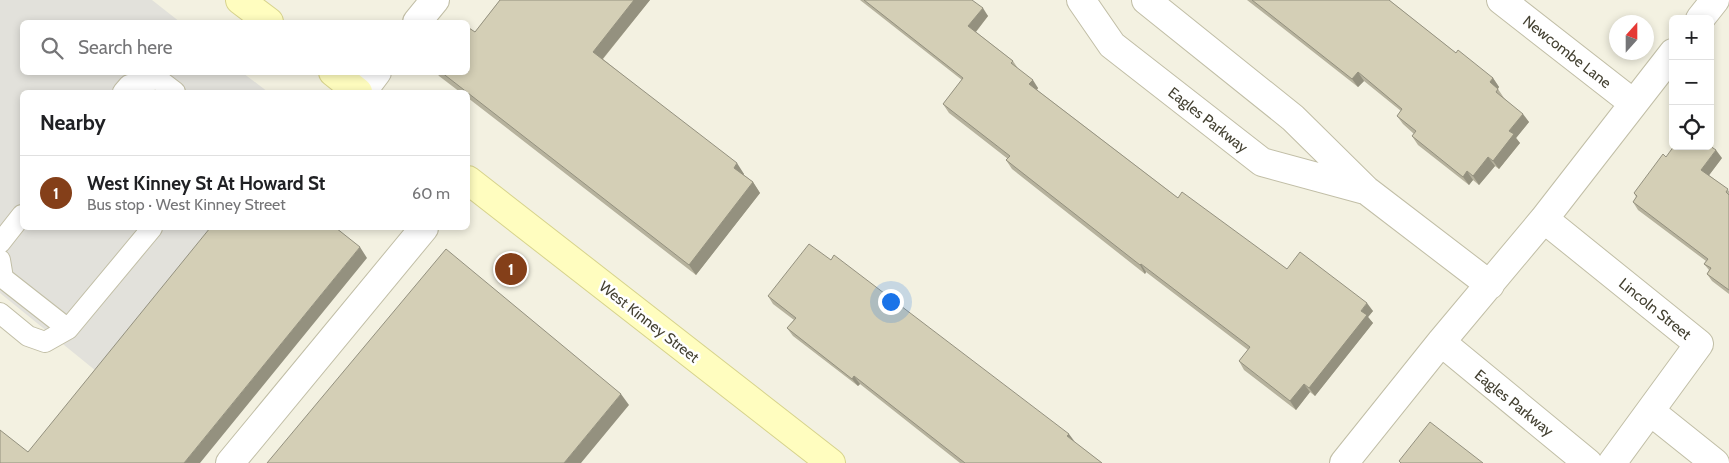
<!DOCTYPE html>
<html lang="en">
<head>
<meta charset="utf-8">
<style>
	:root { --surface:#fff; --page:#f6f6f6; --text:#202124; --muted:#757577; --line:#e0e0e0; --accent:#843f19 }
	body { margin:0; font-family:Cabin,sans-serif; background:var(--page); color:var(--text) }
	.controls { position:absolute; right:15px; top:15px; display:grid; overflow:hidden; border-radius:8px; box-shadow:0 2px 8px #0003 }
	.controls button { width:45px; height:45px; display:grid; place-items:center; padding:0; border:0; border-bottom:1px solid var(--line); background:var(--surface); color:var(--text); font:25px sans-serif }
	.compass { position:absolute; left:1609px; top:15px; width:45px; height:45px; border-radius:50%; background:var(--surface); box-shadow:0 2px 8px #0003; rotate:21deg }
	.you { position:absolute; left:890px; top:301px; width:18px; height:18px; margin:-12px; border:4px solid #fff; border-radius:50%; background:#1a73e8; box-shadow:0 0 0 8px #1a73e833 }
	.badge { display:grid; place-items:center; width:32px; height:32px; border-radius:50%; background:var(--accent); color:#fff; font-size:16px; font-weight:700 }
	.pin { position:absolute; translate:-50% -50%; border:2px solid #fff; box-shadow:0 1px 5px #0006 }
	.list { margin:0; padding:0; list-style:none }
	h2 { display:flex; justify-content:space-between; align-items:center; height:65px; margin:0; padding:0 20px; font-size:21px }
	h2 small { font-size:16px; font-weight:400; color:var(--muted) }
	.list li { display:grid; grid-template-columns:32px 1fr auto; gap:15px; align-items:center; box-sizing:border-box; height:75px; padding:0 20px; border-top:1px solid var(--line) }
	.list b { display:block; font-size:19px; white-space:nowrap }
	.list p { margin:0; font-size:16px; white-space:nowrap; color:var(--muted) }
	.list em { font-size:16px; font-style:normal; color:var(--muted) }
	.icon { flex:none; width:28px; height:28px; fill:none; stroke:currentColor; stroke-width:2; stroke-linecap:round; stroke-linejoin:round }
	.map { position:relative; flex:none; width:1729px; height:463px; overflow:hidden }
	.search { position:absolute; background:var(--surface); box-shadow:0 2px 8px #0003; left:20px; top:20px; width:450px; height:55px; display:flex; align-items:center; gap:12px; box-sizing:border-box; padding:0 18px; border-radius:8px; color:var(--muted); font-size:19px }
	.panel { position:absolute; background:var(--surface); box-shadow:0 2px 8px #0003; left:20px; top:90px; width:450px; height:140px; border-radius:8px }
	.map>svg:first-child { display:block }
</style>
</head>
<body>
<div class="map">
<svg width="1729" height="463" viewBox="0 0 1729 463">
	<rect width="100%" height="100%" fill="#f3f1e1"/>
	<!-- parking -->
	<path fill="#e2e1db" d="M0,0H152L180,22H22V72L243,73L268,92H22V228H221L101,375L0,293Z"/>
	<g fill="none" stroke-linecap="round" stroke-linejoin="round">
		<!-- lane casing -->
		<g stroke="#c1bea6" stroke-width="22">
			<path id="lane" d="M123,92L129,85L158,79L175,92
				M0,243L22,215
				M0,260L3,278L68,329
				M0,313L28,336L45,342L68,329L152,228"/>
		</g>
		<!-- street casing -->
		<g stroke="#c1bea6" stroke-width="30">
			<path id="street" d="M1081,0L1112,45L1262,162L1365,190
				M1146,0L1293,118L1366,190L1490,285
				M1501,0L1633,103
				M1700,19L1715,0
				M417,22L435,0
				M362,92L377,72
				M1544,219L1699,344L1612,463
				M1441,342L1588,463
				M1650,411L1715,463
				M230,463L424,228
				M1344,463L1441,342L1544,219L1673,53"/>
		</g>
		<!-- secondary casing -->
		<g stroke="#d7d38c" stroke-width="30">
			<path id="secondary" d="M240,0L269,22
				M333,72L358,92
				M468,180L831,463"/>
		</g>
		<!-- lane -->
		<use href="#lane" stroke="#fff" stroke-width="20"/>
		<!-- street -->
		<use href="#street" stroke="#fff" stroke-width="28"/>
		<!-- secondary -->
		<use href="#secondary" stroke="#fffdbf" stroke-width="28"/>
	</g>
	<!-- wall -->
	<path fill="#b6b29d" d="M500,0H650L603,59L744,174V175L753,182L760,193L696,275L468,98V92H460L439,76L436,72H468L475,32Z
		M860,0H972L988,16L976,32L1013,61L1019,70L1038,88L1037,90L1178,198L1287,269L1373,311L1368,317L1373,323L1315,396L1310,392L1296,410L1244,370L1239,361L1248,350L1146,272L1145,274L1012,169L1006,160L1008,159L949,113L943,104L962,80Z
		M1247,0H1389L1456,53L1493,78L1499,87L1498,89L1504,98L1529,122L1516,138L1520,143L1499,169L1495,166L1479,185L1473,180L1469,185L1418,145L1412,136L1414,134L1403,124L1397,116L1401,111L1364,81L1358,87Z
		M1722,158L1709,175L1729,191V294L1712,281L1707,274L1709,270L1704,264L1706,261L1638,210L1633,202L1636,197L1634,193Z
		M768,296L1074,442L1102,463H960L860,384L858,386L793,336L787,328L794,320L773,304Z"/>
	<!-- shaded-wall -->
	<path fill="#94917f" d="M634,0H650L600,62L593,52Z
		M983,8L988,16L974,34L968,26Z
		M1358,72L1364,81L1358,87L1352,79Z
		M1493,78L1499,87L1496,91L1490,82Z
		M1033,80L1038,88L1035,93L1029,84Z
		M1523,114L1529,122L1516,138L1520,143L1499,169L1493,161L1509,131Z
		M1716,150L1722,158L1707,178L1701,170Z
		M1488,157L1495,166L1479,185L1473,176Z
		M737,163L744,174L741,179L734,168Z
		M1467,171L1473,180L1469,185L1463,177Z
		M753,182L760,193L696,275L689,265Z
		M360,247L367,258L200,463H184Z
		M1141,264L1146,272L1145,274L1140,265Z
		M1367,303L1373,311L1368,317L1373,323L1315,396L1309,388Z
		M854,376L860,384L858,386L852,379Z
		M1304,384L1310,392L1296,410L1290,401Z
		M621,394L629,405L581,463H564Z
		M1069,434L1075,442L1067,436Z"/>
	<!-- building -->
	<path fill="#d4cfb6" stroke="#94917f" d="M500,0H634L593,52L737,163L734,168L753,182L689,265L441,72H468V29L469,28L475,32Z
		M864,0H972L983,8L968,26L1013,61L1011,63L1033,80L1029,84L1178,198L1182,192L1287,269L1300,252L1367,303L1361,311L1367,315L1309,388L1304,384L1290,401L1239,361L1250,347L1141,264L1140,265L1006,160L1010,156L943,104L963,78Z
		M1252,0H1389L1456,53L1458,50L1493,78L1490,82L1498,89L1496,92L1523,114L1509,131L1514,134L1493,161L1488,157L1473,176L1467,171L1463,177L1412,136L1416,131L1397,116L1402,109L1358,72L1352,79Z
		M1674,146H1710L1716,150L1701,170L1728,189L1726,192L1729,195V290L1707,274L1711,268L1704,264L1708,259L1633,202L1637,196L1634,193L1663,154L1666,157Z
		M210,228H336L360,247L184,463H0V430L28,452Z
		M809,244L831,260L834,255L1069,434L1067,436L1102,463H965L854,376L852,379L787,328L796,318L768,296Z
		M446,249L621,394L564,463H267Z
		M1430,422L1483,463H1401L1399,461Z"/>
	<g text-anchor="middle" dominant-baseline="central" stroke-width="5" stroke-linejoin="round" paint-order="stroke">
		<!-- street labels -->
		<g font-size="15" fill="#444132" stroke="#fff">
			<text transform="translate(1567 52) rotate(38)">Newcombe Lane</text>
			<text transform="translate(1208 120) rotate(38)">Eagles Parkway</text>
			<text transform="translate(1655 309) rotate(39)">Lincoln Street</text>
			<text transform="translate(649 322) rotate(38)">West Kinney Street</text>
			<text transform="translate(1514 403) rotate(39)">Eagles Parkway</text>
		</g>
	</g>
</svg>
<div class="controls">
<button>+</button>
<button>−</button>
<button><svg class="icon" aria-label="locate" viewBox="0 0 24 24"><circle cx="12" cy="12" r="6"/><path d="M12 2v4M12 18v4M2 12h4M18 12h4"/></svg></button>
</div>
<svg class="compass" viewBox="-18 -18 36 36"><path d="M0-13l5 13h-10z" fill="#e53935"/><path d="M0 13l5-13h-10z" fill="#757577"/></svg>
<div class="you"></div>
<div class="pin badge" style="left:511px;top:269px">1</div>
<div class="search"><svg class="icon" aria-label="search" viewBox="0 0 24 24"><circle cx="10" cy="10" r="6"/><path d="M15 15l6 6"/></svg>Search here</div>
<section class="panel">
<h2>Nearby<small></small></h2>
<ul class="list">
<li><span class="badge">1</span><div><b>West Kinney St At Howard St</b><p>Bus stop · West Kinney Street</p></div><em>60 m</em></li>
</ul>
</section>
</div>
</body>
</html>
